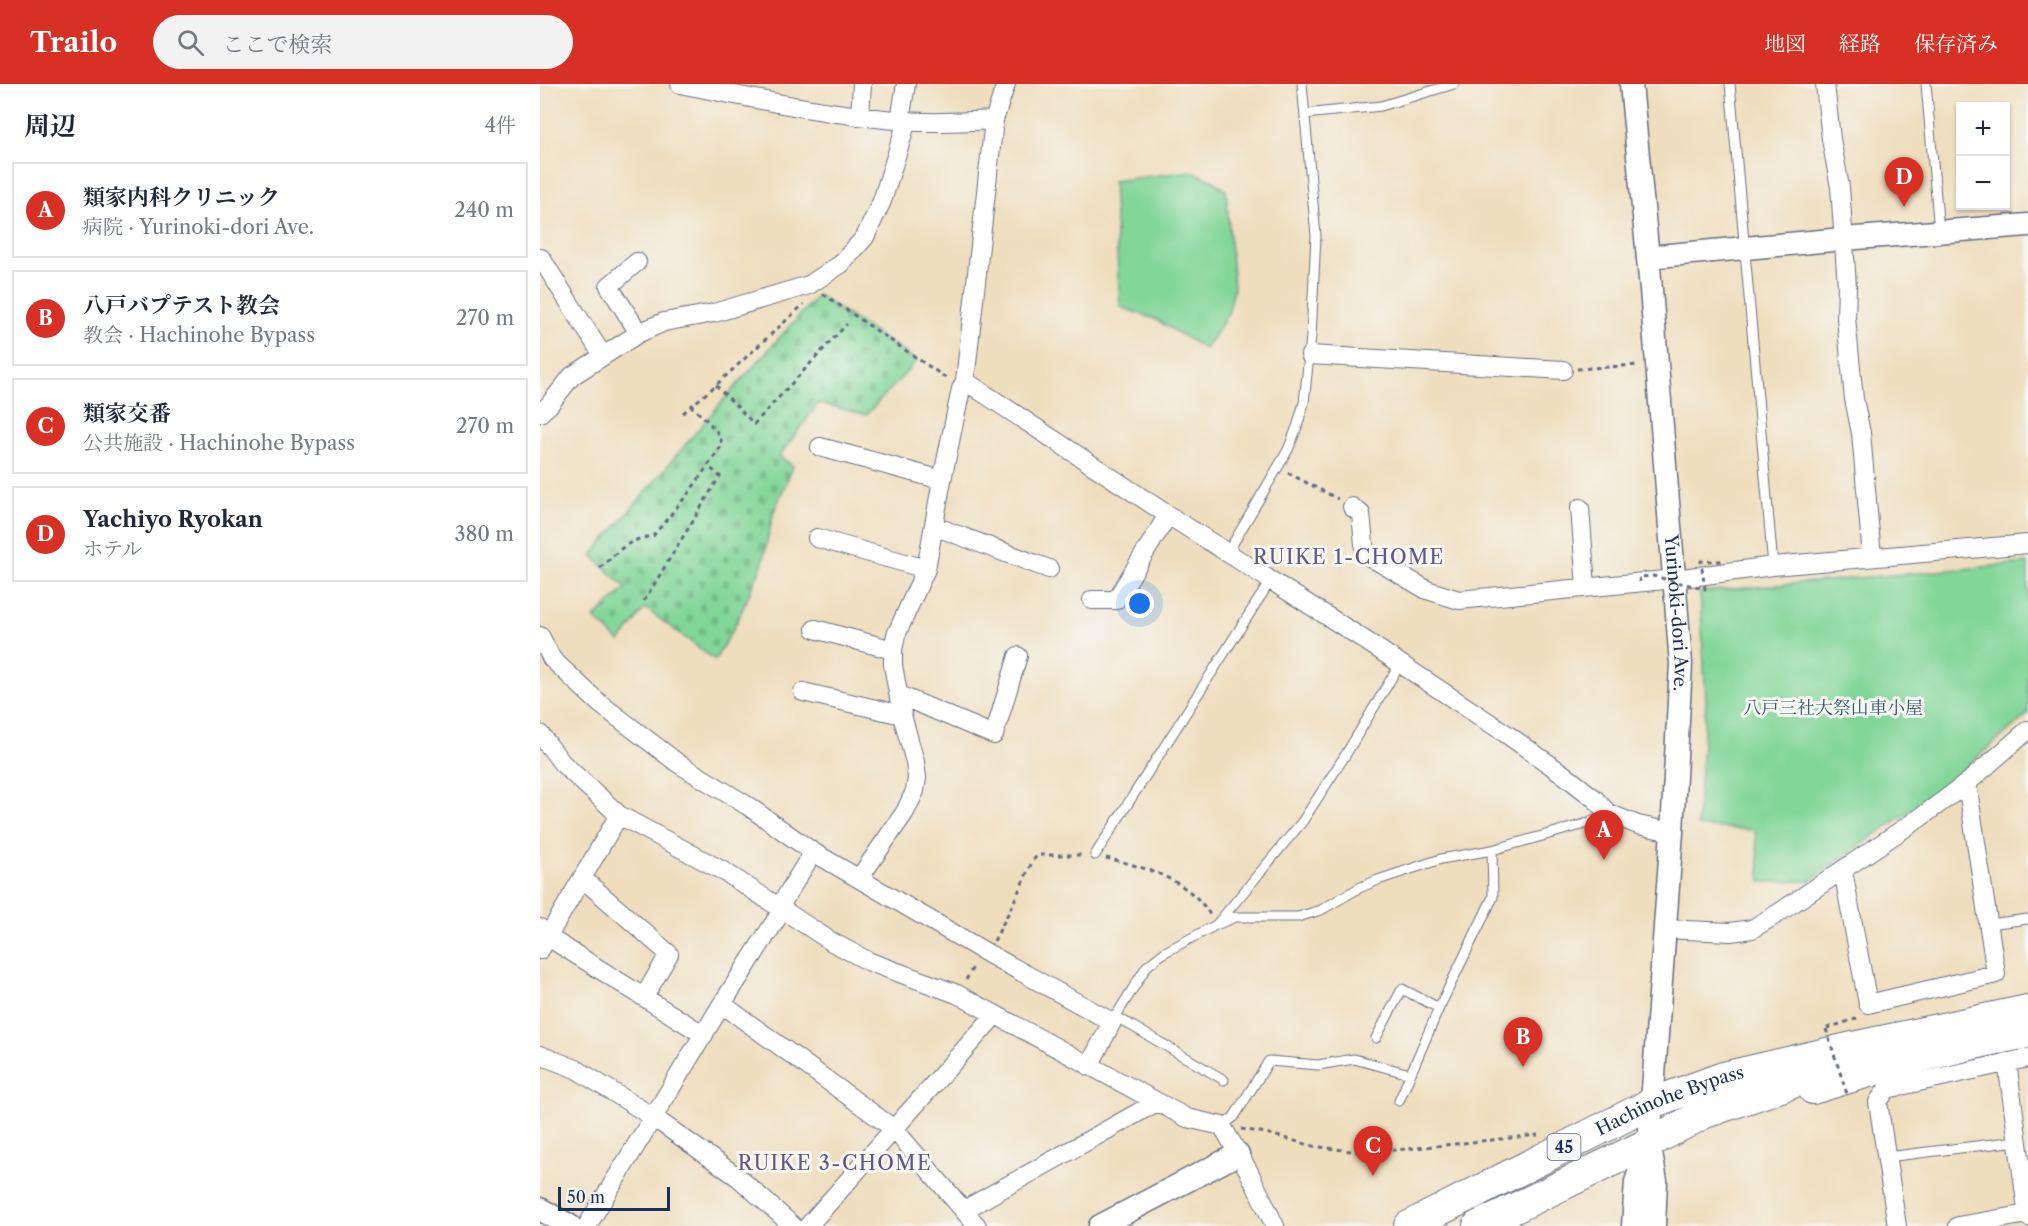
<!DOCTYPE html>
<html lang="ja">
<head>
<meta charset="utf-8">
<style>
	:root { --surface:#fff; --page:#f2f2f3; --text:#1f2937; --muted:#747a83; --line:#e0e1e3; --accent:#d93025 }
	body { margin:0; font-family:"Libre Caslon Text","Noto Serif JP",serif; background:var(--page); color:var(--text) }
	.controls { position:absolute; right:18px; top:18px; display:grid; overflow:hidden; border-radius:0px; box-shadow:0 2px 4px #0004 }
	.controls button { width:54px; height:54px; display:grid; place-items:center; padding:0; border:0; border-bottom:2px solid var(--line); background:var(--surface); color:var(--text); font:30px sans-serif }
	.scale { position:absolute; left:18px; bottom:15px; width:112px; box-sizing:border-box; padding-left:6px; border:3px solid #1b2f5e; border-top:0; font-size:16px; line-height:21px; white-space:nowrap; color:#1b2f5e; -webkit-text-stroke:4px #f6f6f2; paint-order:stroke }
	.you { position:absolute; left:600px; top:520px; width:21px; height:21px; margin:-15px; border:4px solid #fff; border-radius:50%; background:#1a73e8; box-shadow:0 0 0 9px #1a73e833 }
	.badge { display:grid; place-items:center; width:39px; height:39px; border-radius:50%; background:var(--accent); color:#fff; font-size:20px; font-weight:700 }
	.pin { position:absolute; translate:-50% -50px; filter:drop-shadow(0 2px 3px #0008) }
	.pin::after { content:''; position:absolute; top:32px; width:21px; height:18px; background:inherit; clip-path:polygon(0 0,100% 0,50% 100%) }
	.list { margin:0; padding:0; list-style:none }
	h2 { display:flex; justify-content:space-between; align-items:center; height:78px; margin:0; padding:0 24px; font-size:26px }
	h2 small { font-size:20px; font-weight:400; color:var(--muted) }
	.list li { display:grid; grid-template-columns:39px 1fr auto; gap:18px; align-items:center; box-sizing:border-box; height:96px; margin:0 12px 12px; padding:0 12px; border:2px solid var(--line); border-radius:0px }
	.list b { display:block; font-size:22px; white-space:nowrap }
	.list p { margin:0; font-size:20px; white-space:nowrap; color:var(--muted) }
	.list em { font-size:20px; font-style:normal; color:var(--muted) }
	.icon { flex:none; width:33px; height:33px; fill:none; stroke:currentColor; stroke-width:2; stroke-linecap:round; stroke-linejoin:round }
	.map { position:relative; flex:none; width:1488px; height:1142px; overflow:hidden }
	header { display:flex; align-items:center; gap:36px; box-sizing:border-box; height:84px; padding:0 30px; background:var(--accent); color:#fff }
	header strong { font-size:28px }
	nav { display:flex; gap:33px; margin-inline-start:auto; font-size:21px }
	.search { width:420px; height:54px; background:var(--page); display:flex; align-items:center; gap:15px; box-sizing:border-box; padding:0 21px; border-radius:33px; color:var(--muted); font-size:22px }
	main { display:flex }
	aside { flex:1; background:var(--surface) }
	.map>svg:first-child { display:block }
</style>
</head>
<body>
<header>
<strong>Trailo</strong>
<div class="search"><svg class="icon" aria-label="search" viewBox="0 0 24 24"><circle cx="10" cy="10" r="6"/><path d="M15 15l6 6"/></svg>ここで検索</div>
<nav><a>地図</a><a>経路</a><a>保存済み</a></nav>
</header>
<main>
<aside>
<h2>周辺<small>4件</small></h2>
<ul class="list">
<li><span class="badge">A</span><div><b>類家内科クリニック</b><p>病院 · Yurinoki-dori Ave.</p></div><em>240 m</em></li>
<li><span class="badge">B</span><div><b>八戸バプテスト教会</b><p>教会 · Hachinohe Bypass</p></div><em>270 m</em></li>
<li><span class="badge">C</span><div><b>類家交番</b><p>公共施設 · Hachinohe Bypass</p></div><em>270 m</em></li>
<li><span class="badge">D</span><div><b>Yachiyo Ryokan</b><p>ホテル</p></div><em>380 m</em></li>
</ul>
</aside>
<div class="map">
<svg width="1488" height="1142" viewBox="0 0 1488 1142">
	<defs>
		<pattern id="cemetery-stones" width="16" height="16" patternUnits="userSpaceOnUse" patternTransform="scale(1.5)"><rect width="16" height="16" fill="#82d698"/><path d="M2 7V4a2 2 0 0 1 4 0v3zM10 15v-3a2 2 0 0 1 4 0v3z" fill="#70b885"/></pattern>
	</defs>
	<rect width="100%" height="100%" fill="#f6f6f2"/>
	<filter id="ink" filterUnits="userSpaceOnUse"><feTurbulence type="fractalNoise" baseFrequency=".0167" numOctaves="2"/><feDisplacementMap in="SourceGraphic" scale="12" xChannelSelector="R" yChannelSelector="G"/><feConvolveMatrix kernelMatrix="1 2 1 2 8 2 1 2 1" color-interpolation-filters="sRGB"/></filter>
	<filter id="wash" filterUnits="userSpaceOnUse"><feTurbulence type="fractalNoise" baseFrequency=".008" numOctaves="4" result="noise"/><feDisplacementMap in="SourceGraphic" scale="24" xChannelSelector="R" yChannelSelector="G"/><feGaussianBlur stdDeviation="1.35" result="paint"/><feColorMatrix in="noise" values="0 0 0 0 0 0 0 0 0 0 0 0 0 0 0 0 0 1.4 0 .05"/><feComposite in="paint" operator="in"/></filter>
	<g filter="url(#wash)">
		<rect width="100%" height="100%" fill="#efdebe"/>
		<!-- green -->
		<path fill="#82d698" stroke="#4e827b" stroke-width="1.5" d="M651,87L672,96L686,106L694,205L688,230L665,265L615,235L580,223L573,97Z
			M1488,479V630L1394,710L1269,797L1221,798L1215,746L1157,742L1166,617L1160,508Z"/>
		<!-- cemetery -->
		<path fill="url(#cemetery-stones)" stroke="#4e827b" stroke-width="1.5" d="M278,211L377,277L326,331L279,319L239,372L253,382L233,430L222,481L195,542L175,576L105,524L80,558L54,534L86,504L52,471L186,313Z"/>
	</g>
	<g filter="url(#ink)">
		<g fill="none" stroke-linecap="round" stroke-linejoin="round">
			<!-- service casing -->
			<g stroke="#656c80" stroke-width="11">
				<path id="service" d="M1190,0L1233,482
					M1386,0L1399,147
					M765,30L841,22L914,0
					M688,468L748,366L757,343L764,319L771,252L776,152L762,0
					M555,771L731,496
					M677,840L762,738L806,670L860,580
					M1449,840L1488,835
					M575,932L684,996
					M572,938L607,882L625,868L676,841L695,833H758L781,826L819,804L838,796L901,775L952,766L1045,740L1068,729
					M836,954L862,905L899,924
					M859,1017L899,924L953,813L952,766
					M682,1042L694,1033L729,977L778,981L814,975L870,990
					M1347,1073L1477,1057"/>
			</g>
			<!-- minor casing -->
			<g stroke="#656c80" stroke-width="20">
				<path id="minor" d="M140,0C215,15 290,31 367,37C396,40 425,37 454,36
					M1285,0L1291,55L1300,103L1307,202L1306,234L1314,315L1321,349L1332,473
					M320,32L322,0
					M360,36L366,0
					M1,174L63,272
					M97,178L69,202L99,249
					M770,271L1023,286
					M425,297L628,431L817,551L965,649L1023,690L1055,715L1068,729L1098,741L1132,748
					M0,329L9,321L32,292L99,249L124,238L174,229L269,201L301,180L325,153L342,117L367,37
					M280,363L402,396
					M812,423L821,430L825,470L887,506L919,516L1135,495L1233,482L1488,460
					M1040,424L1046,503
					M394,442L509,485
					M277,454L386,485
					M552,516H576L628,431
					M275,545L353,566
					M0,552L12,575L59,619L139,680L208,722L273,768L447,869L572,938L549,982
					M263,608L362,631
					M359,611L454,651L478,572
					M0,650L22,679L79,731L185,788L292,858L330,878L417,910L647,1034L682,1042L708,1086L735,1142
					M1303,787L1328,920L1456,890L1427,699
					M320,793L365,728L375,707L377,694L375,678L362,631L353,581V566L356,551L386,485L402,396L421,305L425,297L454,36L466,0
					M42,794L129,870L104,913
					M240,822L273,768
					M0,844L8,853L164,951
					M1123,845L1191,848L1212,845L1237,830L1381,733L1427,699L1488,646
					M0,866L79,731
					M182,920L354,1045L437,1142
					M0,971L36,985L113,1033L199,1094L253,1142
					M1467,978L1488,1133
					M424,1126L617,1018
					M47,1142L182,920L243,825
					M268,1142L454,932
					M1357,1142L1338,1018L1347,1005L1488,974
					M1418,1142L1488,1130"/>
			</g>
			<!-- tertiary casing -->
			<g stroke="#656c80" stroke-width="25">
				<g id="tertiary">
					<path id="s1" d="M1091,0L1111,205L1141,580L1132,748L1109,1059L1096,1098L1093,1142"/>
					<path d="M1108,173L1303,155L1488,141"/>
					<path d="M1110,1064L1116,1097L1114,1142"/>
					<path d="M0,1125L30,1142"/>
					<path d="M560,1142L698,1070"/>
				</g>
			</g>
			<!-- trunk casing -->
			<g stroke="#656c80" stroke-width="32">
				<g id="trunk">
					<path d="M1273,1005C1344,983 1415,962 1488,949"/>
					<path id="s2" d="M869,1142L1112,1019L1183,993L1312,963L1488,926"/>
					<path d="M938,1142L1109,1059L1165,1029L1293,985"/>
				</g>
			</g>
			<!-- path -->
			<path stroke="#656c80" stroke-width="3" stroke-dasharray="4.5 4.5" stroke-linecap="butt" d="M283,210L409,296
				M1037,285L1098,281
				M176,301L214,340L307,240
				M143,329L176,301L264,220
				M748,389L798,415
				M60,484C80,466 86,456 113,452L151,406L182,361C181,346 161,332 151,322
				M104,517L180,392L168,382
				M566,774C604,783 649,795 670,831
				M454,857L472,822L493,776L498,771H544
				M426,896L434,881
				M1287,944L1319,934
				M701,1045L726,1049L773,1062L818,1068L867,1065L998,1051"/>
			<!-- service -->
			<use href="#service" stroke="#fff" stroke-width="9"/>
			<!-- minor -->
			<use href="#minor" stroke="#fff" stroke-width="18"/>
			<!-- tertiary -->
			<use href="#tertiary" stroke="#fff" stroke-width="22"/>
			<!-- trunk -->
			<use href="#trunk" stroke="#fff" stroke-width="30"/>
			<!-- path-bridge -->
			<path stroke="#656c80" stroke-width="3" stroke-dasharray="4.5 4.5" stroke-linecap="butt" d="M1100,498L1099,493L1113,492L1165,505L1161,477H1186
				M1286,945L1307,1010"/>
		</g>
	</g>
	<g text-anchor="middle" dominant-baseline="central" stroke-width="6" stroke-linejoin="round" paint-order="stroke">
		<!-- shield labels -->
		<rect fill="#f6f6f2" stroke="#5d6b8a" stroke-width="1.5" x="1007.5" y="1050" width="33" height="26" rx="4.5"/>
		<g font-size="16" font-weight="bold" fill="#1b2f5e">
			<text x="1024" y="1063">45</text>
		</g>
		<!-- street labels -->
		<g font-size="18" fill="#1b2f5e" stroke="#f6f6f2">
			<text stroke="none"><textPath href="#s1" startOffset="531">Yurinoki-dori Ave.</textPath></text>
			<text stroke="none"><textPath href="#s2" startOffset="290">Hachinohe Bypass</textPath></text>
		</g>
		<!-- park labels -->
		<g font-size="18" fill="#35596c" stroke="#f6f6f2">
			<text x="1293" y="624">八戸三社大祭山車小屋</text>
		</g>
		<!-- neighbourhood labels -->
		<g font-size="20" letter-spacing="1.5" fill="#5f5884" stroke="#f6f6f2">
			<text x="809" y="473">RUIKE 1-CHOME</text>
			<text x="295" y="1079">RUIKE 3-CHOME</text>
		</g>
	</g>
</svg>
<div class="controls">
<button>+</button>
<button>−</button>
</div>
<div class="scale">50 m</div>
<div class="you"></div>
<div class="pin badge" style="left:1064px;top:776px">A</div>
<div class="pin badge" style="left:983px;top:983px">B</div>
<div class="pin badge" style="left:833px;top:1092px">C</div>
<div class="pin badge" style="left:1364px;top:123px">D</div>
</div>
</main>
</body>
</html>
